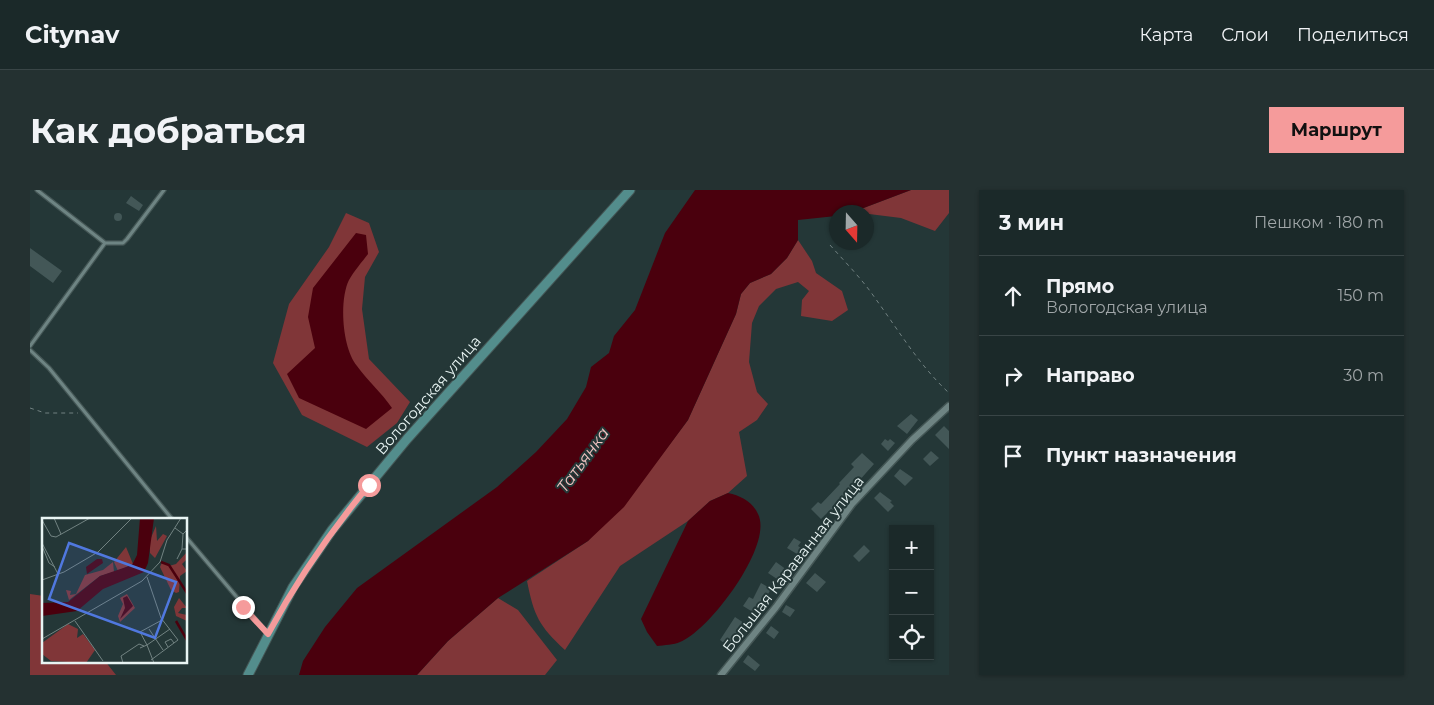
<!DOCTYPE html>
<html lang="ru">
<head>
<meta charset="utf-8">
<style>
	:root { --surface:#1b2929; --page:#243131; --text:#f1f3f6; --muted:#a0a6a8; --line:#394546; --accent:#f59b9b }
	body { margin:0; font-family:Montserrat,sans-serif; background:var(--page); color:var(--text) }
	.controls { position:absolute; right:15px; bottom:15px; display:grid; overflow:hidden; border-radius:0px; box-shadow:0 1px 4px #0004 }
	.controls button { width:45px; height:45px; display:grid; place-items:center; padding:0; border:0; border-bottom:1px solid var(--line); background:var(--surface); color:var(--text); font:25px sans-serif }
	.compass { position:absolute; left:799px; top:15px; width:45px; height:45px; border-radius:50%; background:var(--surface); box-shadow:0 1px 4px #0004; rotate:160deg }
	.stop { position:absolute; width:15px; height:15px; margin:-11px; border:4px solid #f59b9b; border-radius:50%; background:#fff }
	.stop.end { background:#f59b9b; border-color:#fff; box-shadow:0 1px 5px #0008 }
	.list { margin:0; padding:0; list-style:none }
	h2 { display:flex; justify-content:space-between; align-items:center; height:65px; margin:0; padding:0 20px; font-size:21px }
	h2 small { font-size:16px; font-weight:400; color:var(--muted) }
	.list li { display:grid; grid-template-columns:32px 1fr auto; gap:15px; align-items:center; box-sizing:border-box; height:80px; padding:0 20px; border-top:1px solid var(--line) }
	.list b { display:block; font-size:19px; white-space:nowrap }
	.list p { margin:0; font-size:16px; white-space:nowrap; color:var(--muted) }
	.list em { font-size:16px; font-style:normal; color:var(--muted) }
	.icon { flex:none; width:28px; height:28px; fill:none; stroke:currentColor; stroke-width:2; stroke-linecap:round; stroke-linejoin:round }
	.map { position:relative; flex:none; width:919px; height:485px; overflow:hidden; border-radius:0px }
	header { display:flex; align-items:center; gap:30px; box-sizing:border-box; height:70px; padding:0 25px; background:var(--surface); border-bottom:1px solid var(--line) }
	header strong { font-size:24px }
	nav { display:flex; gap:28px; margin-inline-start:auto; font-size:18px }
	.intro { display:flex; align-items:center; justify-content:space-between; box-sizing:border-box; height:120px; padding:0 30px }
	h1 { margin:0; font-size:35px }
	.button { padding:12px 22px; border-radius:0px; background:var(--accent); color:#111; font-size:18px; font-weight:700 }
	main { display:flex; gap:30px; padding:0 30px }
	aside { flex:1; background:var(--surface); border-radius:0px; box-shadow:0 1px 4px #0004 }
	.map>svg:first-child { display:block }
</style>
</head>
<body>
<header>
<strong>Citynav</strong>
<nav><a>Карта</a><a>Слои</a><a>Поделиться</a></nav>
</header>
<div class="intro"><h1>Как добраться</h1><a class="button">Маршрут</a></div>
<main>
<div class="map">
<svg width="919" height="485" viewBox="0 0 919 485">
	<rect width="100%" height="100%" fill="#243737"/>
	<!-- green -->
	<path fill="#803638" d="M881,0H919V23L905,41L871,28L823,22Z
		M316,23L339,33L349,62L335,87L332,119L339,169L380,212L367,233L337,257L272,225L243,173L259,114L299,57Z
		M768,50L782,71L786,83L812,101L818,120L802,131L771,126L772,110L779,101L768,92L746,99L729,116L722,133L719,172L727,202L738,214L727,230L709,242L717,286L698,303L680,311L658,331L590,376L535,460C509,436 504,426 497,391L558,351L628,270L658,230L706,124L711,104L720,93L741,84L757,68Z
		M0,404L14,406V471H75L86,485H0Z
		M468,408L488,420L527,470L515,485H387L418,451Z"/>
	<!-- water -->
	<path fill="#4a000d" d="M665,0H881L823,22H806V26L768,30V50L757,68L741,84L720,93L711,104L706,124L658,230L594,317L558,351L468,408L418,451L387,485H269L273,471L295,437L327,398L467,297L506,262L537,229L556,197L561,177L579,163L584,146L605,120L635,43Z
		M326,43L336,45L338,64C332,72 324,81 319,90C309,110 312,158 327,176C338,191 351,202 362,218L336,239L269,208L257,184L285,158L278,127L283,98Z
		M698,303C711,306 722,311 728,324C744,355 679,441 650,452C644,455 634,455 627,456L617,442L611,429L658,331L680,311Z"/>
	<!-- building -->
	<path fill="#435757" d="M101,6L113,15L109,21L96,13Z
		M84 27a4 4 0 1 1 8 0a4 4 0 1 1-8 0Z
		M0,58L32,81L23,93L0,76Z
		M881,224L888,230L877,244L867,236Z
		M914,236L919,241V259L905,245Z
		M855,249L858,251L860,249L865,253L858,261L851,254Z
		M901,261L909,268L900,276L893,269Z
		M832,263L844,274L803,320L801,319L791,329L781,319L788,312L791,314L810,294L809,293L824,277L821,274Z
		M870,279L883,288L875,296L864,286Z
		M850,302L862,311L860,312L864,316L858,322L844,308Z
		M764,348L771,352L768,356L771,358L767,364L757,358Z
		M834,355L840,361L829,372L823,366Z
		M746,372L757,380L750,391L738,383Z
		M785,383L796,392L787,402L776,393Z
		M731,393L741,399L726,424L713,416L719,407L723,409Z
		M756,415L765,420L760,427L752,422Z
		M705,427L714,433L699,457L690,450Z
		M741,436L749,442L744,449L736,443Z
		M718,465L730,475L725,481L713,472Z"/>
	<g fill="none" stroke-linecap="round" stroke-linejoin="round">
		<!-- service casing -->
		<g stroke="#445655" stroke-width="5.5">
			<path id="service" d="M7,0L75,53
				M0,156L75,53H93L97,49L134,0
				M0,160L19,178L142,329
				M156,347L238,444"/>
		</g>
		<!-- minor casing -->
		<g stroke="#445655" stroke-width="9">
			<path id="minor" d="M691,485L746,417L822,314L882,250L919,216"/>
		</g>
		<!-- secondary casing -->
		<g stroke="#445655" stroke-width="11">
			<path id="secondary" d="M218,485L263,397L302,340L377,249L600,0"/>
		</g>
		<!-- path -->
		<path stroke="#718181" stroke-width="1" stroke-dasharray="4 4" stroke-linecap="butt" d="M800,55C815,72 832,89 845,108C869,141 889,175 919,203
			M0,218L15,223H48"/>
		<!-- service -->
		<use href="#service" stroke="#6e8483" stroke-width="3"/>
		<!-- minor -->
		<use href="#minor" stroke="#6e8483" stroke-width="6"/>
		<!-- secondary -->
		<use href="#secondary" stroke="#538d8c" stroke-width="9"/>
	</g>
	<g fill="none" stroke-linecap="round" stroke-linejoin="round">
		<!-- route -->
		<path stroke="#f59b9b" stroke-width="6" d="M213,417L238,444C267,390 300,342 339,295"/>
	</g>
	<g text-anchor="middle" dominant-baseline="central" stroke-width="4" stroke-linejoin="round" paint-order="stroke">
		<!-- street labels -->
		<g font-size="15" fill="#e8f4f3" stroke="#243737">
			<text transform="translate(398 205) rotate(-49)">Вологодская улица</text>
			<text transform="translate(763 374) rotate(-52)">Большая Караванная улица</text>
		</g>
		<!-- water labels -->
		<g font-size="16" font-style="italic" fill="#f2c4c2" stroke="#243737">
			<text transform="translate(553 270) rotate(-54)">Татьянка</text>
		</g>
	</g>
	<!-- overview -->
	<g transform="translate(12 328)">
		<rect width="145" height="145" fill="#243737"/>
		<path d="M114,8L115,23L121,16L125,18L113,40L108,35V22ZM84,29L91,46L76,53L72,44ZM145,34V41L140,46L145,53L138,58L137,74L134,75L129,72L118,49L120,44L127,48L134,46ZM71,44L72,54L58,58L27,82L24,72L29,73L28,77L34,76L43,57L61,52ZM85,76L93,90L78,104L76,98L81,86L78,80ZM137,80L145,90H140L136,95L145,97V103L134,98L132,89ZM26,106L36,111L35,120L41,116L53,132L44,145L9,143L0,136V125Z" fill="#803638"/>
		<path d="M98,0H112L106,45L102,54L61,71L35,93L0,98V85L26,84L58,58L90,47L95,37ZM55,41H60L61,45L45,56L44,49ZM85,78L91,88L78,101L83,90L81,80Z" fill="#4a000d"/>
		<path fill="none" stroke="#4a000d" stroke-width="2.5" d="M119,44L127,47L145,75M134,103L145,122"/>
		<path fill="none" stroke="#728382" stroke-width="1" d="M12,0L19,16M0,2L9,18L14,19L48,0M133,10L141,16L145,12M0,25L16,56M0,28L7,45L13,49M140,31L141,16M135,41L140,31H145M105,59L119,100L136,122L109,142M0,62L22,54L56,34L90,0M33,103L61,143M107,111L121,132M0,121L100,63L118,44L125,22L139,0M126,129L123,124L129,121L132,125M98,130L105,127L98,114L120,102M81,145L79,138L97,126L102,128M112,145L105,127L128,111"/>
		<path fill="#5078df" fill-opacity="0.15" stroke="#5078df" stroke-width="2.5" d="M27,25L134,64L113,120L7,81Z"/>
		<rect width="145" height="145" fill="none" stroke="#e8f4f3" stroke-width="2.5"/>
	</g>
</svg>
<div class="controls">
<button>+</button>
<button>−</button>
<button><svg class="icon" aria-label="locate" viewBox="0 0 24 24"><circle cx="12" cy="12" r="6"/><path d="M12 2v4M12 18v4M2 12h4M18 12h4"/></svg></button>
</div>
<svg class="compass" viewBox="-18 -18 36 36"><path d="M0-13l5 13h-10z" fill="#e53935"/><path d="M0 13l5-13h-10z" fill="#a0a6a8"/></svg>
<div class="stop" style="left:339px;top:295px"></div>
<div class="stop end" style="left:213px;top:417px"></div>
</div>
<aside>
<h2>3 мин<small>Пешком · 180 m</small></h2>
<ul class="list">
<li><svg class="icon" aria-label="ahead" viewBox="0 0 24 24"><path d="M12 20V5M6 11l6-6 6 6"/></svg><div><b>Прямо</b><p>Вологодская улица</p></div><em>150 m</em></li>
<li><svg class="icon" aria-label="right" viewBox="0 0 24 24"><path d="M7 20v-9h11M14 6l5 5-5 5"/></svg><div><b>Направо</b></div><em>30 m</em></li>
<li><svg class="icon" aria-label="arrive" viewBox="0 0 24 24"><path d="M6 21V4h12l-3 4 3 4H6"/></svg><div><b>Пункт назначения</b></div></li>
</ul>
</aside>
</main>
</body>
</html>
